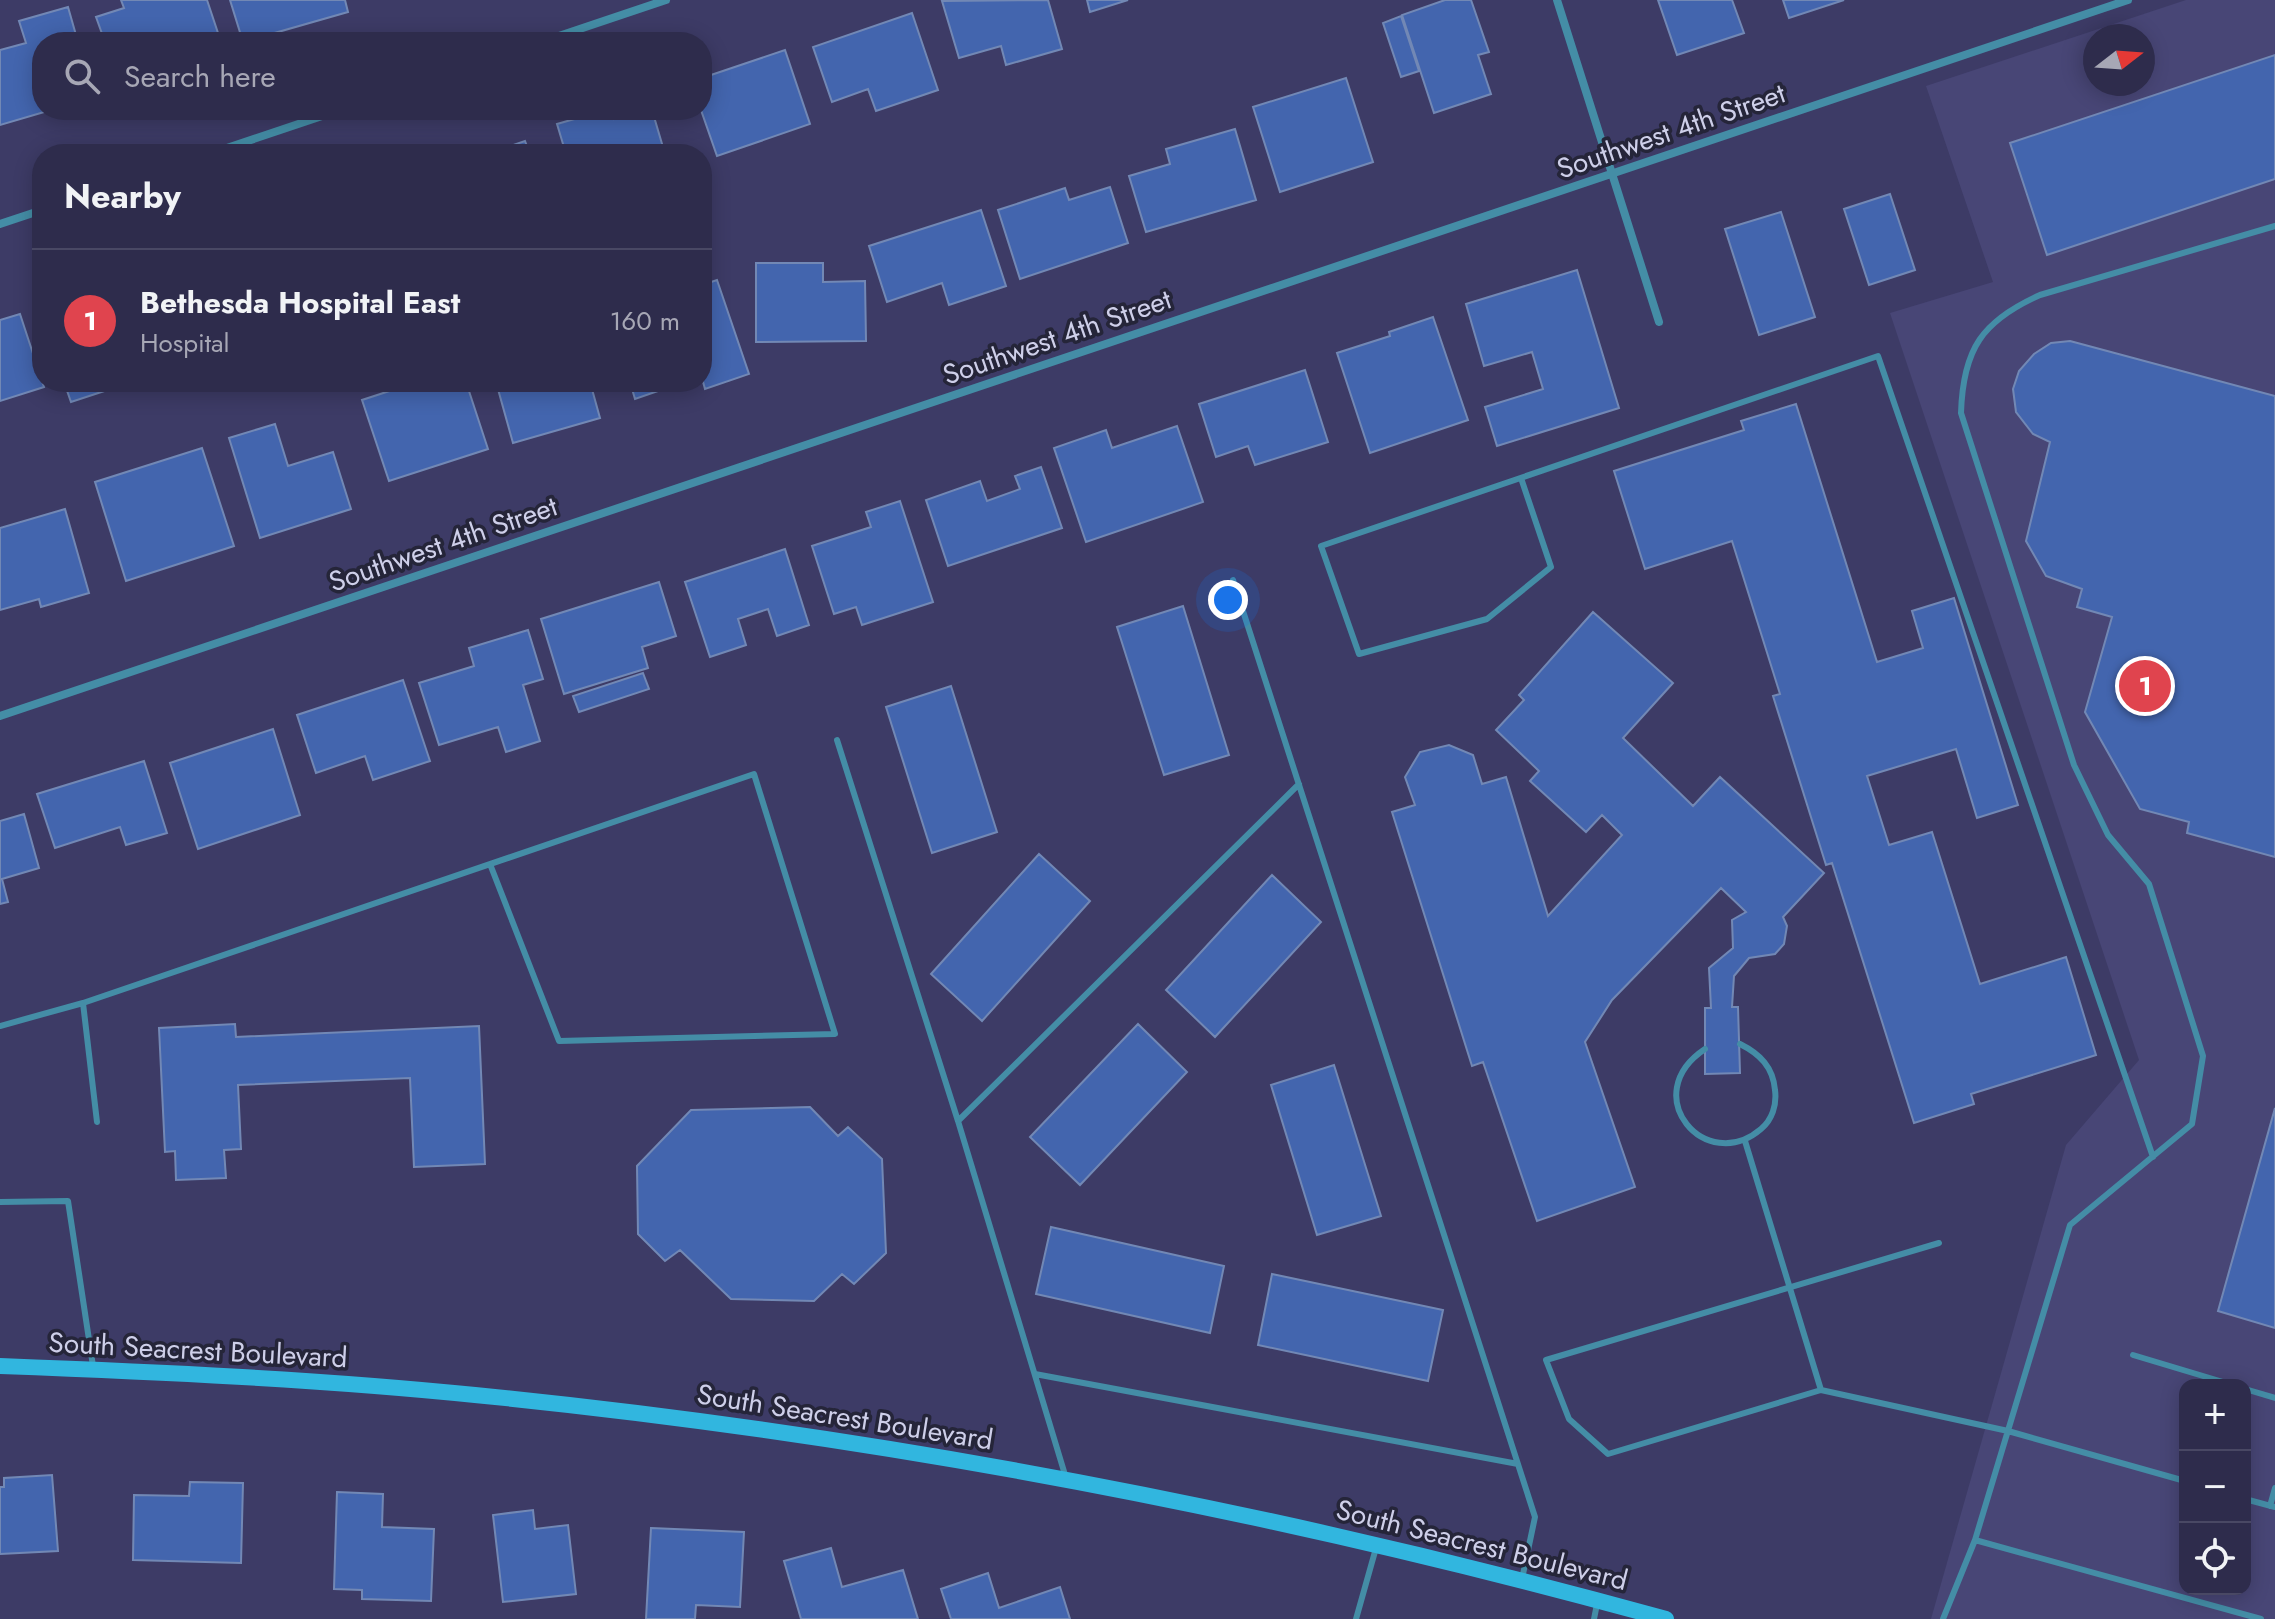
<!DOCTYPE html>
<html lang="en">
<head>
<meta charset="utf-8">
<style>
	:root { --surface:#2e2c4c; --page:#3a3856; --text:#f1f3f6; --muted:#a7a7b5; --line:#494864; --accent:#e69b98 }
	body { margin:0; font-family:Jost,sans-serif; background:var(--page); color:var(--text) }
	.controls { position:absolute; right:24px; bottom:24px; display:grid; overflow:hidden; border-radius:16px; box-shadow:0 4px 20px #0003 }
	.controls button { width:72px; height:72px; display:grid; place-items:center; padding:0; border:0; border-bottom:2px solid var(--line); background:var(--surface); color:var(--text); font:40px sans-serif }
	.compass { position:absolute; left:2083px; top:24px; width:72px; height:72px; border-radius:50%; background:var(--surface); box-shadow:0 4px 20px #0003; rotate:73deg }
	.you { position:absolute; left:1228px; top:600px; width:28px; height:28px; margin:-20px; border:6px solid #fff; border-radius:50%; background:#1a73e8; box-shadow:0 0 0 12px #1a73e833 }
	.badge { display:grid; place-items:center; width:52px; height:52px; border-radius:50%; background:var(--accent); color:#fff; font-size:26px; font-weight:700 }
	.pin { position:absolute; translate:-50% -50%; border:4px solid #fff; box-shadow:0 2px 8px #0006 }
	.list { margin:0; padding:0; list-style:none }
	h2 { display:flex; justify-content:space-between; align-items:center; height:104px; margin:0; padding:0 32px; font-size:34px }
	h2 small { font-size:26px; font-weight:400; color:var(--muted) }
	.list li { display:grid; grid-template-columns:52px 1fr auto; gap:24px; align-items:center; box-sizing:border-box; height:144px; padding:0 32px; border-top:2px solid var(--line) }
	.list b { display:block; font-size:30px; white-space:nowrap }
	.list p { margin:0; font-size:26px; white-space:nowrap; color:var(--muted) }
	.list em { font-size:26px; font-style:normal; color:var(--muted) }
	.icon { flex:none; width:44px; height:44px; fill:none; stroke:currentColor; stroke-width:2; stroke-linecap:round; stroke-linejoin:round }
	.map { position:relative; flex:none; width:2275px; height:1619px; overflow:hidden }
	.search { position:absolute; background:var(--surface); box-shadow:0 4px 20px #0003; left:32px; top:32px; width:680px; height:88px; display:flex; align-items:center; gap:20px; box-sizing:border-box; padding:0 28px; border-radius:32px; color:var(--muted); font-size:30px }
	.panel { position:absolute; background:var(--surface); box-shadow:0 4px 20px #0003; left:32px; top:144px; width:680px; height:248px; border-radius:32px }
	.map>svg:first-child { display:block }
</style>
</head>
<body>
<div class="map">
<svg width="2275" height="1619" viewBox="0 0 2275 1619">
	<rect width="100%" height="100%" fill="#3d3b66"/>
	<!-- built -->
	<path fill="#484676" fill-rule="evenodd" d="M2186,0H2275V1619H1931L2066,1145L2139,1060L1890,313L1993,282L1926,86ZM2095,36H2143V84H2095ZM2185,1385H2245V1589H2185Z"/>
	<!-- building -->
	<path fill="#4365ae" stroke="#7288b5" stroke-width="2" d="M121,0H207L221,42H105L96,17L124,8Z
		M230,0H345L348,12L243,42Z
		M1048,0L1062,49L1006,65L1001,46L959,58L942,1Z
		M1087,0H1128L1090,12Z
		M1445,0H1471L1489,52L1478,55L1491,94L1434,113L1402,15Z
		M1658,0H1732L1744,33L1677,55Z
		M1783,0H1844L1789,18Z
		M68,7L78,42H42V110H51L0,125V50L26,43L19,21Z
		M912,13L938,90L876,111L868,89L832,102L813,47Z
		M1401,16L1419,71L1401,77L1383,23Z
		M785,50L810,124L717,156L701,110L702,78Z
		M2275,55V179L2047,255L2010,143Z
		M1346,78L1373,162L1280,192L1253,107Z
		M606,110H612L614,119L652,110L665,154H566L557,124Z
		M1235,129L1256,200L1146,232L1129,176L1170,164L1166,149Z
		M525,141L530,154H487Z
		M1110,187L1128,243L1020,279L998,210L1065,188L1069,200Z
		M1890,194L1915,270L1869,285L1844,209Z
		M981,210L1006,286L949,305L942,283L887,302L869,246Z
		M1781,212L1815,317L1759,335L1725,229Z
		M756,263H823V282L865,281L866,341L756,342Z
		M1577,270L1619,408L1497,446L1485,407L1543,389L1532,352L1484,366L1466,304Z
		M717,280L749,374L705,389L702,378V285Z
		M20,314L44,387L0,401V320Z
		M1433,317L1468,420L1370,453L1337,353L1390,336L1389,332Z
		M2070,341L2275,396V857L2187,833L2189,822L2140,809L2085,712L2112,617L2077,607L2082,589L2046,576L2026,541L2050,442L2033,434L2016,412L2013,389L2019,371L2034,354L2051,343Z
		M1305,370L1328,442L1255,465L1248,446L1216,457L1199,404Z
		M64,382H132L71,402Z
		M417,382H466L488,449L389,481L362,400Z
		M496,382H590L600,418L513,443Z
		M630,382H684L635,399Z
		M1796,404L1877,662L1923,648L1912,611L1954,598L2018,805L1977,818L1956,749L1867,776L1889,845L1932,832L1980,984L2066,957L2096,1055L1971,1094L1974,1104L1914,1123L1832,863L1826,865L1773,696L1780,694L1732,541L1645,569L1614,471L1744,430L1741,421Z
		M275,424L288,466L333,452L351,509L260,538L229,438Z
		M1177,426L1203,502L1086,542L1054,448L1106,430L1112,448Z
		M202,448L234,546L126,581L95,482Z
		M1041,467L1062,528L948,566L926,500L980,481L987,501L1020,489L1015,476Z
		M900,501L933,602L862,625L856,607L834,614L812,546L871,527L866,512Z
		M65,509L89,593L41,607L39,599L0,610V528Z
		M785,549L809,625L777,636L768,609L738,619L746,645L710,657L685,582Z
		M659,582L676,636L642,647L648,668L564,694L541,619Z
		M1183,606L1229,755L1164,775L1117,627Z
		M1593,612L1673,683L1623,738L1693,806L1720,777L1824,873L1783,917L1787,926L1784,944L1775,954L1749,958L1734,976L1732,1007H1738L1740,1073L1705,1074V1008H1711L1709,968L1733,948L1732,920L1746,912L1721,888L1612,1000L1585,1042L1635,1187L1537,1221L1483,1062L1472,1066L1392,812L1415,805L1405,777L1420,752L1449,745L1473,755L1482,784L1506,777L1548,916L1622,835L1602,815L1586,832L1530,781L1539,771L1496,730L1524,700L1519,695Z
		M528,630L543,679L523,685L540,741L506,752L498,727L439,745L419,683L474,666L469,648Z
		M643,673L649,689L579,712L573,696Z
		M403,680L430,761L373,780L365,756L316,773L297,715Z
		M951,686L997,832L932,853L886,707Z
		M273,729L300,815L198,849L170,763Z
		M144,761L167,833L126,845L120,827L55,848L37,794Z
		M24,814L39,868L2,879L8,902L0,904V821Z
		M1039,854L1090,901L982,1021L931,974Z
		M1272,875L1321,922L1215,1037L1166,990Z
		M235,1024L236,1037L479,1026L485,1164L414,1167L410,1078L238,1085L241,1149L224,1150L226,1178L176,1180L175,1151L165,1152L159,1028Z
		M1138,1024L1187,1072L1080,1185L1030,1137Z
		M1334,1065L1381,1216L1317,1235L1271,1085Z
		M810,1107L838,1136L848,1127L882,1159L886,1253L854,1284L842,1274L814,1301L731,1299L680,1250L665,1261L638,1234L637,1166L691,1110Z
		M2275,1108V1328L2218,1311Z
		M1051,1227L1224,1266L1210,1333L1036,1294Z
		M1272,1274L1443,1310L1428,1381L1258,1345Z
		M52,1475L58,1551L0,1554V1487H4V1478Z
		M190,1482L243,1483L241,1563L133,1560L134,1495L189,1496Z
		M337,1492L383,1494L382,1527L434,1529L431,1601L362,1599V1590L334,1589Z
		M533,1510L535,1529L568,1525L576,1594L503,1602L493,1515Z
		M651,1528L744,1532L740,1607L696,1605L695,1619H646Z
		M831,1548L842,1587L903,1570L918,1619H801L784,1561Z
		M988,1573L999,1608L1060,1587L1070,1619H951L941,1589Z"/>
	<g fill="none" stroke-linecap="round" stroke-linejoin="round">
		<!-- lane -->
		<path stroke="#448da6" stroke-width="6" d="M1521,478L1551,567L1487,619L1359,654L1321,546L1878,356L2153,1157
			M1233,580L1535,1517L1522,1579
			M837,740L958,1121
			M83,1003L754,774L835,1034L559,1041L490,864
			M0,1026L83,1003L97,1122
			M1705,1049C1636,1095 1706,1176 1761,1129C1772,1120 1777,1105 1775,1090C1773,1067 1760,1054 1740,1044
			M1745,1141L1821,1390
			M0,1202L68,1201L93,1366
			M1939,1243L1546,1360L1569,1419L1608,1454L1821,1390L2008,1431L2185,1481
			M2133,1355L2233,1385
			M1035,1374L1518,1464
			M2245,1389L2275,1398
			M1066,1478L958,1121L1299,784
			M2245,1499L2275,1507
			M2270,1506L2275,1488
			M1356,1619L1376,1548
			M1594,1619L1597,1604
			M1943,1619L1975,1540
			M2261,1619L1975,1540L2070,1225L2192,1124L2203,1056L2149,884L2108,835L2074,765L1961,413C1963,349 1982,321 2040,295L2275,226"/>
		<!-- street -->
		<path stroke="#448da6" stroke-width="8" d="M1557,0L1659,322
			M541,42L666,0
			M209,154L340,110
			M0,224L42,210
			M0,716L2128,0"/>
		<!-- secondary -->
		<path stroke="#31b6df" stroke-width="16" d="M0,1366C158,1372 317,1379 475,1395C878,1435 1276,1511 1666,1619"/>
	</g>
	<g text-anchor="middle" dominant-baseline="central" stroke-width="7" stroke-linejoin="round" paint-order="stroke">
		<!-- street labels -->
		<g font-size="28" fill="#cecfe9" stroke="#252539">
			<text transform="translate(1671 131) rotate(-19)">Southwest 4th Street</text>
			<text transform="translate(1057 337) rotate(-19)">Southwest 4th Street</text>
			<text transform="translate(443 544) rotate(-19)">Southwest 4th Street</text>
			<text transform="translate(198 1350) rotate(3)">South Seacrest Boulevard</text>
			<text transform="translate(845 1417) rotate(9)">South Seacrest Boulevard</text>
			<text transform="translate(1482 1545) rotate(14)">South Seacrest Boulevard</text>
		</g>
	</g>
</svg>
<div class="controls">
<button>+</button>
<button>−</button>
<button><svg class="icon" aria-label="locate" viewBox="0 0 24 24"><circle cx="12" cy="12" r="6"/><path d="M12 2v4M12 18v4M2 12h4M18 12h4"/></svg></button>
</div>
<svg class="compass" viewBox="-18 -18 36 36"><path d="M0-13l5 13h-10z" fill="#e53935"/><path d="M0 13l5-13h-10z" fill="#a7a7b5"/></svg>
<div class="you"></div>
<div class="pin badge" style="left:2145px;top:686px;background:#e0444e">1</div>
<div class="search"><svg class="icon" aria-label="search" viewBox="0 0 24 24"><circle cx="10" cy="10" r="6"/><path d="M15 15l6 6"/></svg>Search here</div>
<section class="panel">
<h2>Nearby<small></small></h2>
<ul class="list">
<li><span class="badge" style="background:#e0444e">1</span><div><b>Bethesda Hospital East</b><p>Hospital</p></div><em>160 m</em></li>
</ul>
</section>
</div>
</body>
</html>
